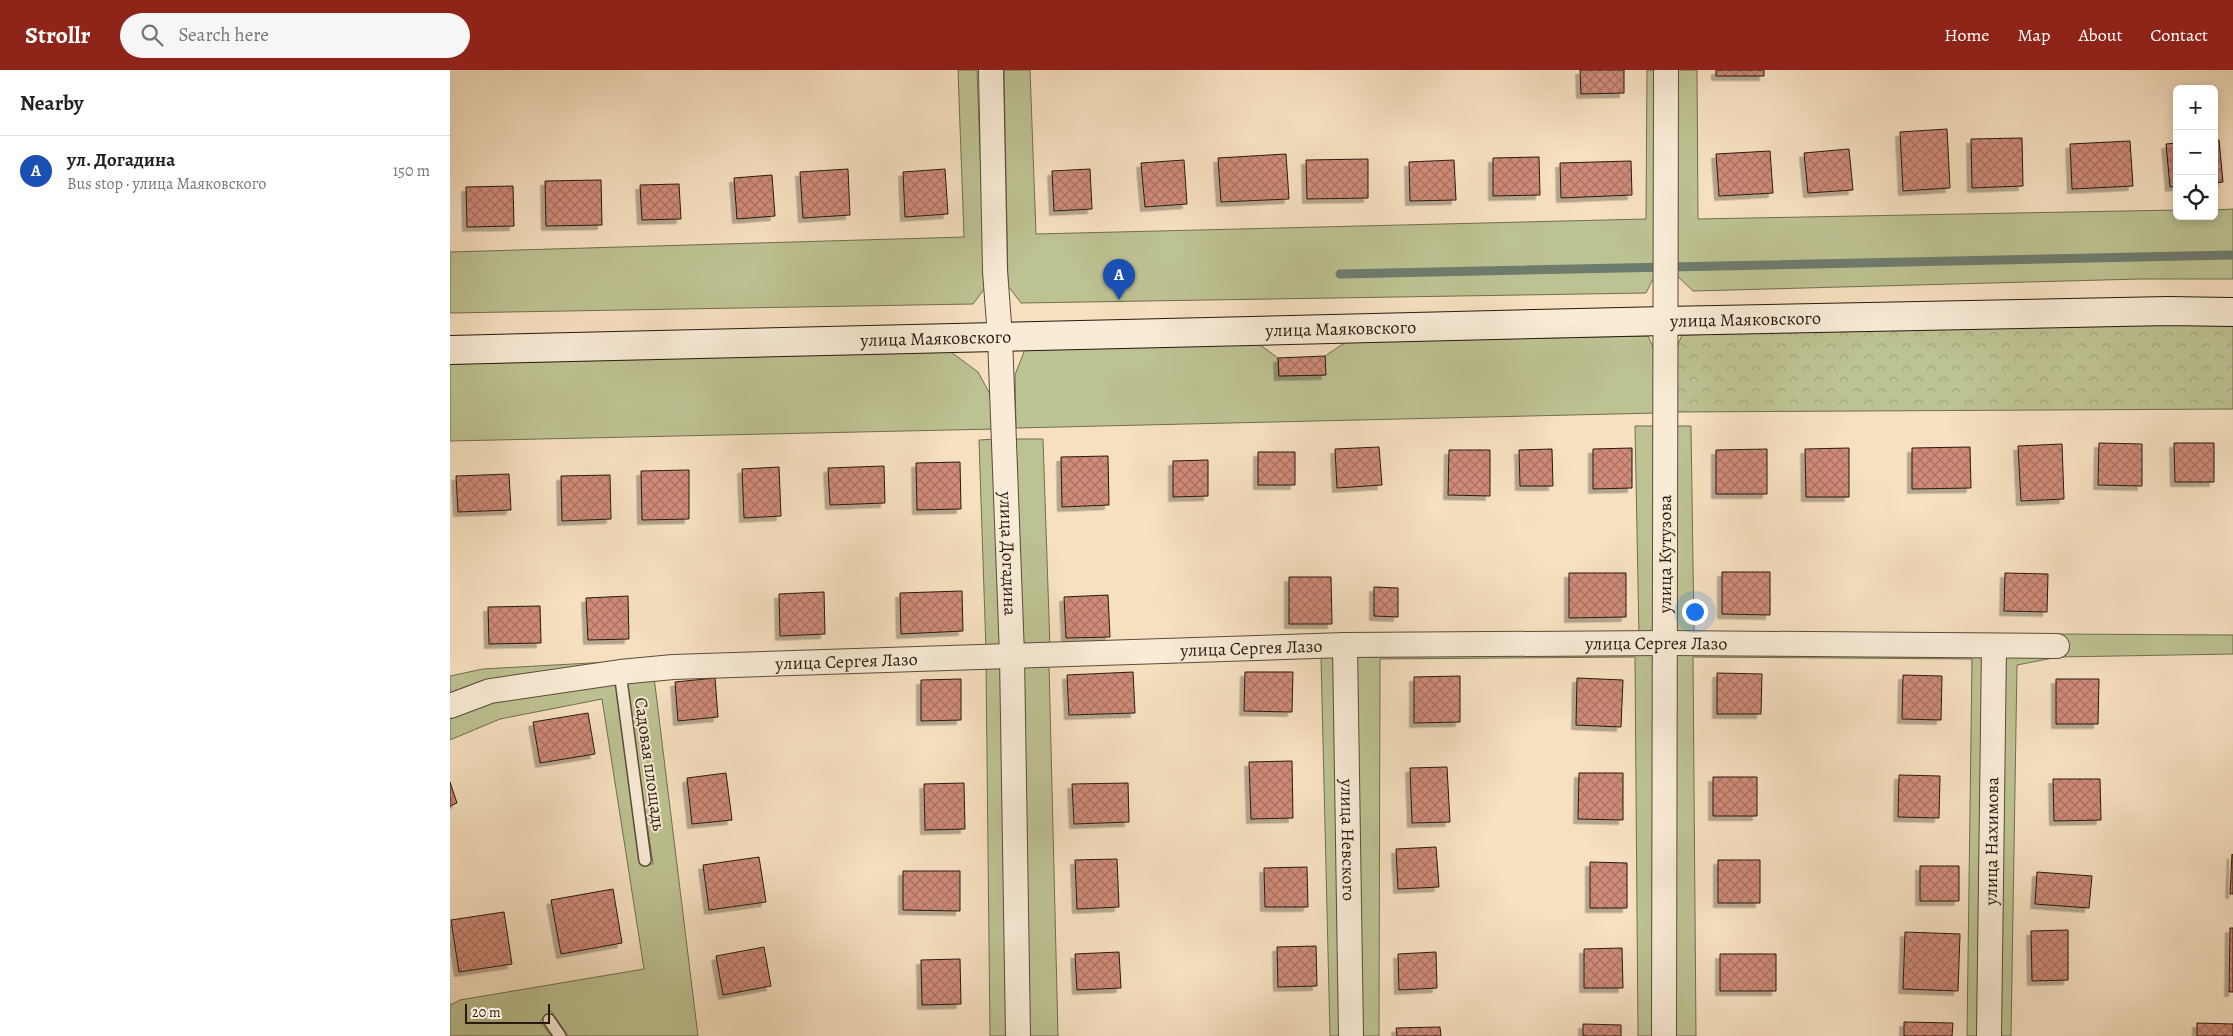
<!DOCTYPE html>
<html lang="en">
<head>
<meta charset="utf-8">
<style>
	:root { --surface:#fff; --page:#f6f6f6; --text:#222; --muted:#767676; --line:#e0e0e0; --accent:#8f2418 }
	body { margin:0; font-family:Alegreya,serif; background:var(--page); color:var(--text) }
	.controls { position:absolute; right:15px; top:15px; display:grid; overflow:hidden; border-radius:8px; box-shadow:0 2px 12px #0003 }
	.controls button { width:45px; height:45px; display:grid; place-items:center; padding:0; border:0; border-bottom:1px solid var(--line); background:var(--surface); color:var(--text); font:25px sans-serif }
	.scale { position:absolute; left:15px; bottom:12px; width:85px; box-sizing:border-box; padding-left:5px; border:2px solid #261a0f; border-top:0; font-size:14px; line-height:18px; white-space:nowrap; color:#261a0f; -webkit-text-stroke:4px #f9ebd6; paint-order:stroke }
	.you { position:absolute; left:1244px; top:541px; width:18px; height:18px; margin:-12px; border:4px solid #fff; border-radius:50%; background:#1a73e8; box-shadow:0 0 0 8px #1a73e833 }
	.badge { display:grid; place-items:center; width:32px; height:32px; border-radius:50%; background:var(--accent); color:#fff; font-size:16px; font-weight:700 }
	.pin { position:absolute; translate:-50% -41px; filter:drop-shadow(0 1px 2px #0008) }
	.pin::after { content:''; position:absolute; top:26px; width:18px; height:15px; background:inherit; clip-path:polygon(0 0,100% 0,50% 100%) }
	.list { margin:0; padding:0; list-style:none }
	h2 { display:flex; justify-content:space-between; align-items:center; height:65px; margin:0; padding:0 20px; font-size:21px }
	h2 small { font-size:16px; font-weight:400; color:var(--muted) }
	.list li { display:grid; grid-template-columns:32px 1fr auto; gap:15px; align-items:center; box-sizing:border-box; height:70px; padding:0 20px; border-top:1px solid var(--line) }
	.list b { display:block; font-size:19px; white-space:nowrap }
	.list p { margin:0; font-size:16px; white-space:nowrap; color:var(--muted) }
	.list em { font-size:16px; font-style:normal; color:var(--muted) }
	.icon { flex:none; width:28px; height:28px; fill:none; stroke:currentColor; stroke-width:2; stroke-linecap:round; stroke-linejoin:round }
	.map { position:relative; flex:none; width:1783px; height:966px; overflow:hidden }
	header { display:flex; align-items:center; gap:30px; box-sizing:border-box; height:70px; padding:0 25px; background:var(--accent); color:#fff }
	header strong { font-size:24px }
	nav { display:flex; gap:28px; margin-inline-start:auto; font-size:18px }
	.search { width:350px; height:45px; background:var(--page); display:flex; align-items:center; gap:12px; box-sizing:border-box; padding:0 18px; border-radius:28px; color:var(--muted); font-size:19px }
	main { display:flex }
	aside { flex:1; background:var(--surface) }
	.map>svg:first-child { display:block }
</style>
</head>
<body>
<header>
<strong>Strollr</strong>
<div class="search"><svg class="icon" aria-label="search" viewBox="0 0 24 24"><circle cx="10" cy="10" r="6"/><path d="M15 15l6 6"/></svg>Search here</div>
<nav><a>Home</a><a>Map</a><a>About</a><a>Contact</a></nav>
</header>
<main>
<aside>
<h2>Nearby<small></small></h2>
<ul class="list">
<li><span class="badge" style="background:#1a4fb4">A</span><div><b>ул. Догадина</b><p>Bus stop · улица Маяковского</p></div><em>150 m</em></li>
</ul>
</aside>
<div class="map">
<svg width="1783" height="966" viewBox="0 0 1783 966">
	<defs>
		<pattern id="forest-crowns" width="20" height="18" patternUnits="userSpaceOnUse" patternTransform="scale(1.25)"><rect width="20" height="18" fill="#bdc292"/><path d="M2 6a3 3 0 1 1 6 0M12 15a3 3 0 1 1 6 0" fill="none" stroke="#a2a67d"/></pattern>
		<pattern id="building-cross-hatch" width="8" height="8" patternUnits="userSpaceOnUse" patternTransform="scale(1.25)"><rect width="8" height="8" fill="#d08b79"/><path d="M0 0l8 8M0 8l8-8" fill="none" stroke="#a97162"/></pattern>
		<filter id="shadow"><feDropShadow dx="-4.5" dy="4.5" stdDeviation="0" flood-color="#0004"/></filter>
	</defs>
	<rect width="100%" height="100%" fill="#f6e0c0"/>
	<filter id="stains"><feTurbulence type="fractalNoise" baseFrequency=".004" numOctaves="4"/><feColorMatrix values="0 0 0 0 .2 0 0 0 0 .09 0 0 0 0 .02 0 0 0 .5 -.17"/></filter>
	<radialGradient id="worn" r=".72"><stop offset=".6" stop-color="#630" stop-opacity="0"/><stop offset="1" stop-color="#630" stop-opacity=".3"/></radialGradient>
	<!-- grass -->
	<path fill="#bdc292" stroke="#726e50" d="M508,0H527L535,218L523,234L0,243V182L514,167Z
		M554,0H580L586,164L1196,149L1197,0H1207V201L1196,223L571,233L558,216Z
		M1226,0H1247L1248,149L1727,140V146H1764V140L1783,139V209H1690L1243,221L1223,202Z
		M1198,266L1206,284L1207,343L566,358L565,305L575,279L809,274L828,288L829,306L875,305V286L896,272Z
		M501,282L528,302L540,324L545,359L0,371V294Z
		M1185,356H1210V567H1189Z
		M1224,356H1241L1244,562L1783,565V584L1608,587L1567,595L1561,966H1543L1548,582L1225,566Z
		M545,369L551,580L536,581L529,370Z
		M566,369H593L600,578L573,579Z
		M1210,578L1208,966H1188L1185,587L930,589L929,966H908L901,580Z
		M1225,578L1539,582L1534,966H1517L1522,589L1243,587L1246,966H1221Z
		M889,581L896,966H880L871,587L599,594L608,966H578L574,591Z
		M231,588L0,629V606L33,599Z
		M536,592H551L556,966H540Z
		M204,607L248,966H118L101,941L90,951L101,966H0V935L10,930L194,899L152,629L50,649L0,670V643L42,628L165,610L190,794H203L175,608Z"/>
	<!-- forest -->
	<path fill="url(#forest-crowns)" stroke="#726e50" d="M1716,254L1783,256V339L1224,342L1223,286L1232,265Z"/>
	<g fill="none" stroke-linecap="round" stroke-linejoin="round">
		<!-- stream -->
		<path stroke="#6e7c6d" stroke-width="9" d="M890,204L1783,185"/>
	</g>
	<!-- building -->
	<path fill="url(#building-cross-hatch)" stroke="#261a0f" filter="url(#shadow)" d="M1130,0H1174V23L1131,24Z
		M1266,0H1314V6H1266Z
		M1497,59L1500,118L1453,121L1450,62Z
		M1572,68L1573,116L1522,118L1521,69Z
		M1764,70H1769L1773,112L1764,113Z
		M1680,71L1683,116L1622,119L1620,74Z
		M1727,73V116L1720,117L1716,74Z
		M1399,79L1403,120L1358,123L1354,83Z
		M1320,81L1323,123L1269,126L1266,84Z
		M836,84L839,129L771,132L768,88Z
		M1089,87L1090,125L1043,126V88Z
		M918,89V128L857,129L856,90Z
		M734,90L737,134L695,137L691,93Z
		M1004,90L1006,130L960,131L959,92Z
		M1181,91L1182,125L1111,128L1110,93Z
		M398,99L400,145L353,148L350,102Z
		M495,99L498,144L455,147L453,102Z
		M640,99L642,139L604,141L602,101Z
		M322,105L325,146L287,149L284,108Z
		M151,110L152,155L96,156L95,111Z
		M229,114L231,149L192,150L190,115Z
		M63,116L64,156L17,157L16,117Z
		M875,286L876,305L829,306L828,288Z
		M1649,373L1692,374V416L1648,415Z
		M1724,373H1764V412H1725Z
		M1612,374L1614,429L1571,431L1568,376Z
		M929,377L932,415L887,418L885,379Z
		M1520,377L1521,418L1462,419V378Z
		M1182,378V418L1143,419V379Z
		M1399,378V427H1356L1355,379Z
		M1102,379L1103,416H1070L1069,380Z
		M1317,379V424H1266V380Z
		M999,380H1040V426L998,425Z
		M808,382H845V415H808Z
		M658,386L659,435L612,437L611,387Z
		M758,390V426L723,427V391Z
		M510,392L511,439L467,440L466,393Z
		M434,396L435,433L380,435L378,398Z
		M329,397L331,446L294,448L292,399Z
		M239,400V449L192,450L191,401Z
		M59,404L61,440L8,442L6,406Z
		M160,405L161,449L112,451L111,406Z
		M1272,502H1320V545L1272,544Z
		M1119,503H1176V547L1119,548Z
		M1555,503L1598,504L1597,542L1554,541Z
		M839,507H881L882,554H839Z
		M924,517L948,518V547L924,546Z
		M512,521L513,561L451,564L450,523Z
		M374,522L375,564L330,566L329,524Z
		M658,525L660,567L616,568L614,527Z
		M178,526L179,569L138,570L136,528Z
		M90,536L91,573L39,574L38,537Z
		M683,602L685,643L619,645L617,605Z
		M795,602H843L842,642L794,641Z
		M1267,603L1312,604L1311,644H1267Z
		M1453,605L1492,606L1491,650L1452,649Z
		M1010,606V652L964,653V607Z
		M265,608L268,647L228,651L225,612Z
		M1127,608L1173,610L1171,657L1126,655Z
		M511,609V650L471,651V610Z
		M1606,609H1649L1648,654H1606Z
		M138,643L145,684L90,693L83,652Z
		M842,691L843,748L801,749L799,692Z
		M997,697L1000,752L962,753L960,698Z
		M276,703L282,750L242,754L237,708Z
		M1129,703H1173V750L1128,749Z
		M1449,705L1490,706L1489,748L1448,747Z
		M1263,707H1307V746H1263Z
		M1603,709H1650L1651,750L1604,751Z
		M0,712L7,733L0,736Z
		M514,713L515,759L475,760L474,714Z
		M678,713L679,752L624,754L622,714Z
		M986,777L989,817L948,819L946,779Z
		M1782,784L1783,785V824H1780Z
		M309,787L316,832L259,840L253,795Z
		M667,789L669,837L627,839L625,790Z
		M1268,790H1310V833H1268Z
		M1140,792L1177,793V838H1140Z
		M1470,796H1509V831H1470Z
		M857,797L858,837H815L814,798Z
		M453,801H510V841L453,840Z
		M1587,802L1642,806L1639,838L1585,834Z
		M163,819L172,873L111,884L101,830Z
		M54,842L62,894L9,902L1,850Z
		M1780,858H1783V922H1779Z
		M1618,860V910L1582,911L1581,861Z
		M1455,862L1510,864L1508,921L1453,919Z
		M866,876L867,916L828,917L827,877Z
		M314,877L321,916L273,925L266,886Z
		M1172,878L1173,918H1134V879Z
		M669,882L671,918L627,920L625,884Z
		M986,882L987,918L949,920L948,884Z
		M1270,884H1326V921H1270Z
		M510,889L511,934L472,935L471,890Z
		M1454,952L1503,953L1502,966H1454Z
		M1747,953L1783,954V966H1747Z
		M1133,954L1171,955V966H1133Z
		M990,957L991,966H947L946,958Z"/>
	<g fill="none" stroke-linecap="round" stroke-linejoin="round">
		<!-- service casing -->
		<g stroke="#5a4c3b" stroke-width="14">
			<path id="service" d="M170,602L195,790
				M99,950L110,966"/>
		</g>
		<!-- minor casing -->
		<g stroke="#5a4c3b" stroke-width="26">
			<g id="minor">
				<path id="s1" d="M541,0L545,201L550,267L562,585L568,966"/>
				<path id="s2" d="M895,575L901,966"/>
				<path id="s3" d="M0,636L40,621L170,602L223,597L895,575L1216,573L1607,576"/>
				<path id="s4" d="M1214,966L1216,0"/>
				<path id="s5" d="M1539,966L1544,576"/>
			</g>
		</g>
		<!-- secondary casing -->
		<g stroke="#261a0f" stroke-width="30">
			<g id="secondary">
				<path id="s6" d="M0,280L1215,251L1718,241L1783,242"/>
			</g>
		</g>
		<!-- service -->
		<use href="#service" stroke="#f9ebd6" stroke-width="11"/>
		<!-- minor -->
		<use href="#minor" stroke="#f9ebd6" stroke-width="24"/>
		<!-- secondary -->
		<use href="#secondary" stroke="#f9ebd6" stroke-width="28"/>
	</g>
	<g text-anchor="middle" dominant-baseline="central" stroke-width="4" stroke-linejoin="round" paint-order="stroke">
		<!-- street labels -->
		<g font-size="18" fill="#261a0f" stroke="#f9ebd6">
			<text stroke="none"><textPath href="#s6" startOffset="1296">улица Маяковского</textPath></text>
			<text stroke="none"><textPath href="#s6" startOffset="891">улица Маяковского</textPath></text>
			<text stroke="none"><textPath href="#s6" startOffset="486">улица Маяковского</textPath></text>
			<text stroke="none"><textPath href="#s1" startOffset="484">улица Догадина</textPath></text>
			<text stroke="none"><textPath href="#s4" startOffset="482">улица Кутузова</textPath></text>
			<text stroke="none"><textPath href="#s3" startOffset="1211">улица Сергея Лазо</textPath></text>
			<text stroke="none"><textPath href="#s3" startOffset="806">улица Сергея Лазо</textPath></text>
			<text stroke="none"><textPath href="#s3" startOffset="401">улица Сергея Лазо</textPath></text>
			<text transform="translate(200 694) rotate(82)">Садовая площадь</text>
			<text stroke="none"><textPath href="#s2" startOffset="195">улица Невского</textPath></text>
			<text stroke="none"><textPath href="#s5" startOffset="195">улица Нахимова</textPath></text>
		</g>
	</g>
	<rect width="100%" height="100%" filter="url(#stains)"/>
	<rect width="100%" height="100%" fill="url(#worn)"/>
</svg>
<div class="controls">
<button>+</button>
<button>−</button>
<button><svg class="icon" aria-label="locate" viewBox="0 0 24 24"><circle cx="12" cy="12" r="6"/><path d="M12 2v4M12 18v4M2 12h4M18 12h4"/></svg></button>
</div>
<div class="scale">20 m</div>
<div class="you"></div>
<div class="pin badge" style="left:669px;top:230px;background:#1a4fb4">A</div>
</div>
</main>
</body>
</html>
